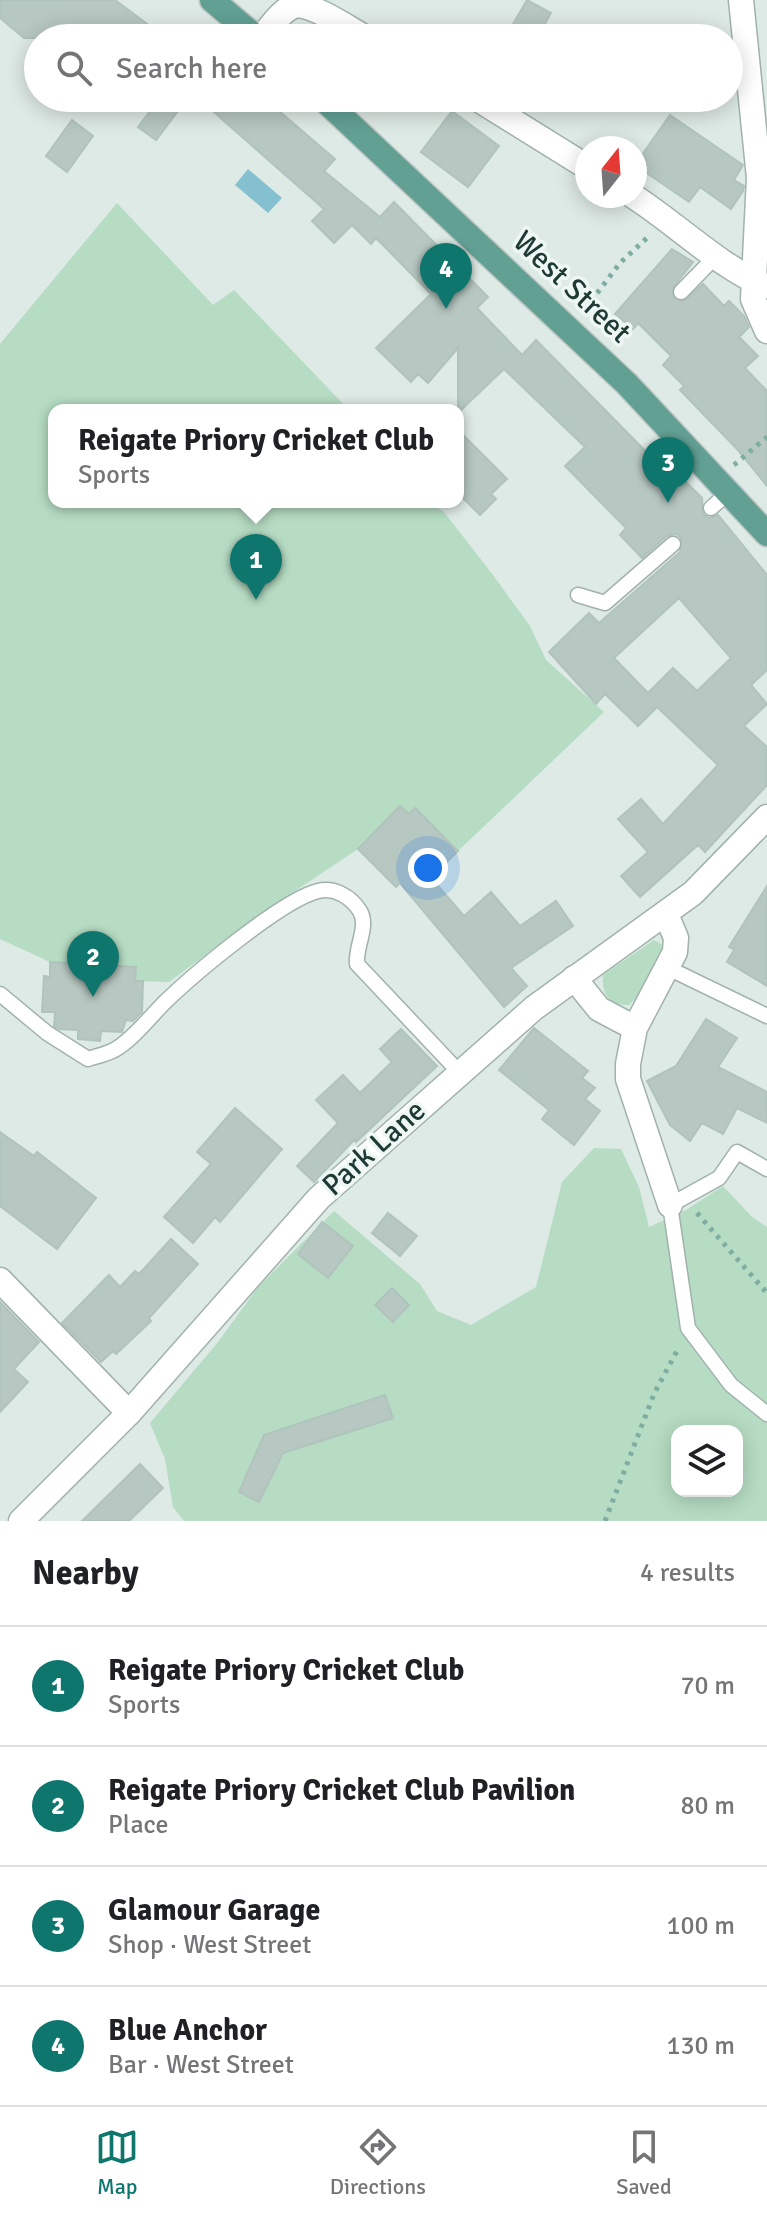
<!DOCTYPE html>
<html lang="en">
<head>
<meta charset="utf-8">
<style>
	:root { --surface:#fff; --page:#f2f2f2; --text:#202124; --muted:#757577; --line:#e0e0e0; --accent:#0f766e }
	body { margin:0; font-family:Signika,sans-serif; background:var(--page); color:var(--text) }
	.controls { position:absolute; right:24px; bottom:24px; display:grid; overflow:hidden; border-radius:16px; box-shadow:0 4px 20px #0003 }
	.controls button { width:72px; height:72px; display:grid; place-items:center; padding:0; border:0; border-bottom:2px solid var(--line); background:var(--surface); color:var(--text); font:40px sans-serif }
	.compass { position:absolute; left:575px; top:136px; width:72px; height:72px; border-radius:50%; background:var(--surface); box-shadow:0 4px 20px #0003; rotate:17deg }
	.you { position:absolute; left:428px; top:868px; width:28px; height:28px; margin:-20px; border:6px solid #fff; border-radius:50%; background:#1a73e8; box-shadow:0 0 0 12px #1a73e833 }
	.badge { display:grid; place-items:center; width:52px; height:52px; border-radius:50%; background:var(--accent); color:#fff; font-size:26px; font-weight:700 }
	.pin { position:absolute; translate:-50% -66px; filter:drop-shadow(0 2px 4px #0008) }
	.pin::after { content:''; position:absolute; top:42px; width:28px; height:24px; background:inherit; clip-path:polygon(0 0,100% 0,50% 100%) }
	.popup { position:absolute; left:48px; top:404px; width:416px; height:104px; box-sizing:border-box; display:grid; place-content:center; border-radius:16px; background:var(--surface); filter:drop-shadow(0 2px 6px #0005); font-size:26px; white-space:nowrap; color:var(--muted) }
	.popup b { font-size:30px; color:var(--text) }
	.popup::after { content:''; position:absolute; left:50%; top:100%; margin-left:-16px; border:16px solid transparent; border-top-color:var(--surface) }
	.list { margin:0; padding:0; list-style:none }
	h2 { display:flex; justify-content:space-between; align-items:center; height:104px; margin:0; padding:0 32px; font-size:34px }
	h2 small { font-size:26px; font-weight:400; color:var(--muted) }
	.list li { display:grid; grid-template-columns:52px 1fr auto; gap:24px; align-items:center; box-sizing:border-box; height:120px; padding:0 32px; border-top:2px solid var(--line) }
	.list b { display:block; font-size:30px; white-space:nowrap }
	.list p { margin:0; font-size:26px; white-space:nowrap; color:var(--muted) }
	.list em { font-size:26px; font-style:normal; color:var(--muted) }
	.icon { flex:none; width:44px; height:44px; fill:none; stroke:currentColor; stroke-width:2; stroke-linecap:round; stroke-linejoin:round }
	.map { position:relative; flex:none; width:767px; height:1521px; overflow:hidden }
	.search { position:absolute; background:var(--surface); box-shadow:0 4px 20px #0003; left:24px; right:24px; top:24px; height:88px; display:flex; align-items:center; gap:20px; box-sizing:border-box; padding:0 28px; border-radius:44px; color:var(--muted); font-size:30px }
	.sheet { height:584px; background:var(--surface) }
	nav { display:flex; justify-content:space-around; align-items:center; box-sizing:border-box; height:112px; border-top:2px solid var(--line); background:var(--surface); font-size:22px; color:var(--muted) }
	nav a { display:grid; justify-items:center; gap:4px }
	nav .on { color:var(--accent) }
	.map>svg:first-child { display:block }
</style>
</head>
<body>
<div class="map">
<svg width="767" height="1521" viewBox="0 0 767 1521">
	<rect width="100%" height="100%" fill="#deeae5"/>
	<!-- green -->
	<path fill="#b6dcc3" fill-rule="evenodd" d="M117,203L213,305L234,290L349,410H54V502H429L444,512L493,575L530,626L546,660L604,712L458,851L415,808L409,814L400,806L358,849L259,915L169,982L135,981V967L50,962L0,939V344Z
		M654,940L663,945V952L639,995L629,1005C610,1006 601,994 603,975Z
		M594,1148L621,1149L639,1187L649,1227L686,1210L723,1186L752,1217L767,1227V1521H184L173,1507L165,1459L150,1423L218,1342L259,1286L334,1211L420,1284L437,1311L471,1325L536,1287L562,1182ZM677,1431H737V1491H677Z"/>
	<!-- water -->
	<path fill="#85c0d0" d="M248,169L282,198L268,213L235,185Z"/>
	<!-- building -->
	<path fill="#b7c7c1" stroke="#b1c3bd" stroke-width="2" fill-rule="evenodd" d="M0,0H115L166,38H90L75,27L66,38H24L0,18Z
		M527,0L551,13L537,38H505Z
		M160,98H188L156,140L138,127Z
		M198,98H264L335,159L324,171L380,217L394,202L488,297L477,308L522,355L536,340L675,481L680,476L702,498L703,514L709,518L718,515L767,575V670L751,685L767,704L744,726L767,747V785L705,852L698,845L640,897L621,876L648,852L618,819L641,799L663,824L718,765L657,707L638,726L605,694L596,704L549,652L589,613L599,623L680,552L681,538L676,534L667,536L642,558L620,535L626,528L565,466L585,447L504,369L458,413V348L428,383L418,374L411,382L376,348L431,294L376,238L371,244L352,225L334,243L312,221L324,209ZM679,598L731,658L697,691L673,668L648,693L614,658Z
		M452,111L499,146L468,187L421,152Z
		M670,115L743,165L734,180L744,186L743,191L731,209L700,187L689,202L635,165Z
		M72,120L93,136L67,172L46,156Z
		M672,249L693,262L672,289L674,299L684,301L703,284L724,306L729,301L744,316L749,327L739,337L758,356L745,368L767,391V486L738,450L680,390L684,386L663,365L671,356L638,323L633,329L615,314Z
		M458,430L507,479L491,494L496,499L480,515L458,493Z
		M400,806L409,814L415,808L458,851L431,878L464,916L491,892L520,926L556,901L573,926L511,968L527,986L504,1007L400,883L396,887L358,849Z
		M767,886V986L727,962L734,950L729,947Z
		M50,962L136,967L135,981H143L142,1012L133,1021L126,1020L122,1032L101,1031L100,1041L78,1039V1030L59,1029L54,1026L55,1012H42L44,976L50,977Z
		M706,1019L737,1038L718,1067L767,1092V1123L737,1108L723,1134L702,1123L690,1141L670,1125L647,1081L676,1066Z
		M534,1028L588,1071L582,1078L595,1088L585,1099L600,1111L574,1145L542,1119L549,1110L499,1070Z
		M401,1029L437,1066L356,1142L354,1140L314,1182L297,1166L338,1123L316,1100L343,1075L360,1093L392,1062L380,1049Z
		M235,1108L282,1149L220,1222L215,1217L193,1243L164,1217L211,1164L197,1152Z
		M0,1132L34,1156L37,1152L96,1198L57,1249L0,1206Z
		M388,1213L417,1236L400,1256L372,1233Z
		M322,1222L353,1246L328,1278L298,1254Z
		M171,1239L198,1264L149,1318L151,1321L116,1354L113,1351L101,1362L62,1323L109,1275L120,1287L135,1271L139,1274Z
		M392,1288L409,1305L393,1322L375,1305Z
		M0,1302L39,1342L14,1369L28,1382L0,1412Z
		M385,1395L393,1418L283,1453L259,1502L239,1492L264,1435Z
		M140,1464L163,1488L129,1521H82Z"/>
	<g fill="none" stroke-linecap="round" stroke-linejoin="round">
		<!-- service casing -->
		<g stroke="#a1b2ac" stroke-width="17">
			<path id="service" d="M681,292L715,257
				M711,508L730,491
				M578,595L605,603L673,544
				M668,968L767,1016
				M0,994L47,1033L88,1059C97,1056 108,1054 116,1049C134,1038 150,1017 165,1002C194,974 282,900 318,891C335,887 351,897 360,911C369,927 355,947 357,964L459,1072
				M767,1169L737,1152L719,1178L670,1205L688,1328L731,1385L767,1414"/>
		</g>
		<!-- minor casing -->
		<g stroke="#a1b2ac" stroke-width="27">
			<path id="minor" d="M741,0L759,178L753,299L767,331
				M261,38C270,28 281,10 294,6C311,2 351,30 366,38
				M476,98L587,167
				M633,196C678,225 716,264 765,286
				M666,914L676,938L675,952L635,1028L628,1064V1079L670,1205
				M574,978L599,1009L635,1028
				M0,1280L129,1413"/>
		</g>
		<!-- tertiary casing -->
		<g stroke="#a1b2ac" stroke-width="27">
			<path id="tertiary" d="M21,1521L129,1413L319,1198L534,1008L693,893L767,817"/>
		</g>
		<!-- primary casing -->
		<g stroke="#bcc4c2" stroke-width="27">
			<path id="primary" d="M212,0L257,38
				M322,98L627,384L767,534"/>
		</g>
		<!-- path -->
		<path stroke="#7eaea2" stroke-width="5" stroke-dasharray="4 6" stroke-linecap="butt" d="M585,309L620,263L649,236
			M734,465L767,437
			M697,1213L767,1293
			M605,1521L654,1394L679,1347"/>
		<!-- service -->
		<use href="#service" stroke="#fff" stroke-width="14"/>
		<!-- minor -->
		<use href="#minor" stroke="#fff" stroke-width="24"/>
		<!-- tertiary -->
		<use href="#tertiary" stroke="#fff" stroke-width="24"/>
		<!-- primary -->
		<use href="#primary" stroke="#62a094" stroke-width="24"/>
	</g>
	<g text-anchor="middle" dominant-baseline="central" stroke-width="7" stroke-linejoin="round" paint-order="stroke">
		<!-- street labels -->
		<g font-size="30" fill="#1f3a34" stroke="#eef7f3">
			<text transform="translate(572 287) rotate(43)">West Street</text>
			<text transform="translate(374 1148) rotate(-42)">Park Lane</text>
		</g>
	</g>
</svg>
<div class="controls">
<button><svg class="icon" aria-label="layers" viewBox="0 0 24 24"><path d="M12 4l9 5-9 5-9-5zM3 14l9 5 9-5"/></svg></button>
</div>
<svg class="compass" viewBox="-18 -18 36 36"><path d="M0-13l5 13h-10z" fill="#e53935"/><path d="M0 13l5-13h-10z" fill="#757577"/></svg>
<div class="you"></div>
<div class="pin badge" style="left:256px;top:600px">1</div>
<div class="popup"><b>Reigate Priory Cricket Club</b>Sports</div>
<div class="pin badge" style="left:93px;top:997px">2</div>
<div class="pin badge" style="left:668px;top:503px">3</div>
<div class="pin badge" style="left:446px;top:309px">4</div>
<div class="search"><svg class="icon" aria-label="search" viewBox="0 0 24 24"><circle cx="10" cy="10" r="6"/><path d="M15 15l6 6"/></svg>Search here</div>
</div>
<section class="sheet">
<h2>Nearby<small>4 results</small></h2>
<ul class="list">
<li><span class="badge">1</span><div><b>Reigate Priory Cricket Club</b><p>Sports</p></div><em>70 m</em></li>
<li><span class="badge">2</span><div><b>Reigate Priory Cricket Club Pavilion</b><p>Place</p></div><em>80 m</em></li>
<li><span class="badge">3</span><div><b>Glamour Garage</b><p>Shop · West Street</p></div><em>100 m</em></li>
<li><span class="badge">4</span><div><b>Blue Anchor</b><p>Bar · West Street</p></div><em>130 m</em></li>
</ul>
</section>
<nav>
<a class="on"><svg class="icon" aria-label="map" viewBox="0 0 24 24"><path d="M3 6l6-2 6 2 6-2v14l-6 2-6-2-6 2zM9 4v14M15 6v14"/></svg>Map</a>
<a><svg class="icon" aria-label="directions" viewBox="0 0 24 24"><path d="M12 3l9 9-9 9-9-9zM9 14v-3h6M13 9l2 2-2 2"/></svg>Directions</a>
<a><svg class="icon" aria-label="saved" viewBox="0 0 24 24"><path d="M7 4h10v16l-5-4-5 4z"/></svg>Saved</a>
</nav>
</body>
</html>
